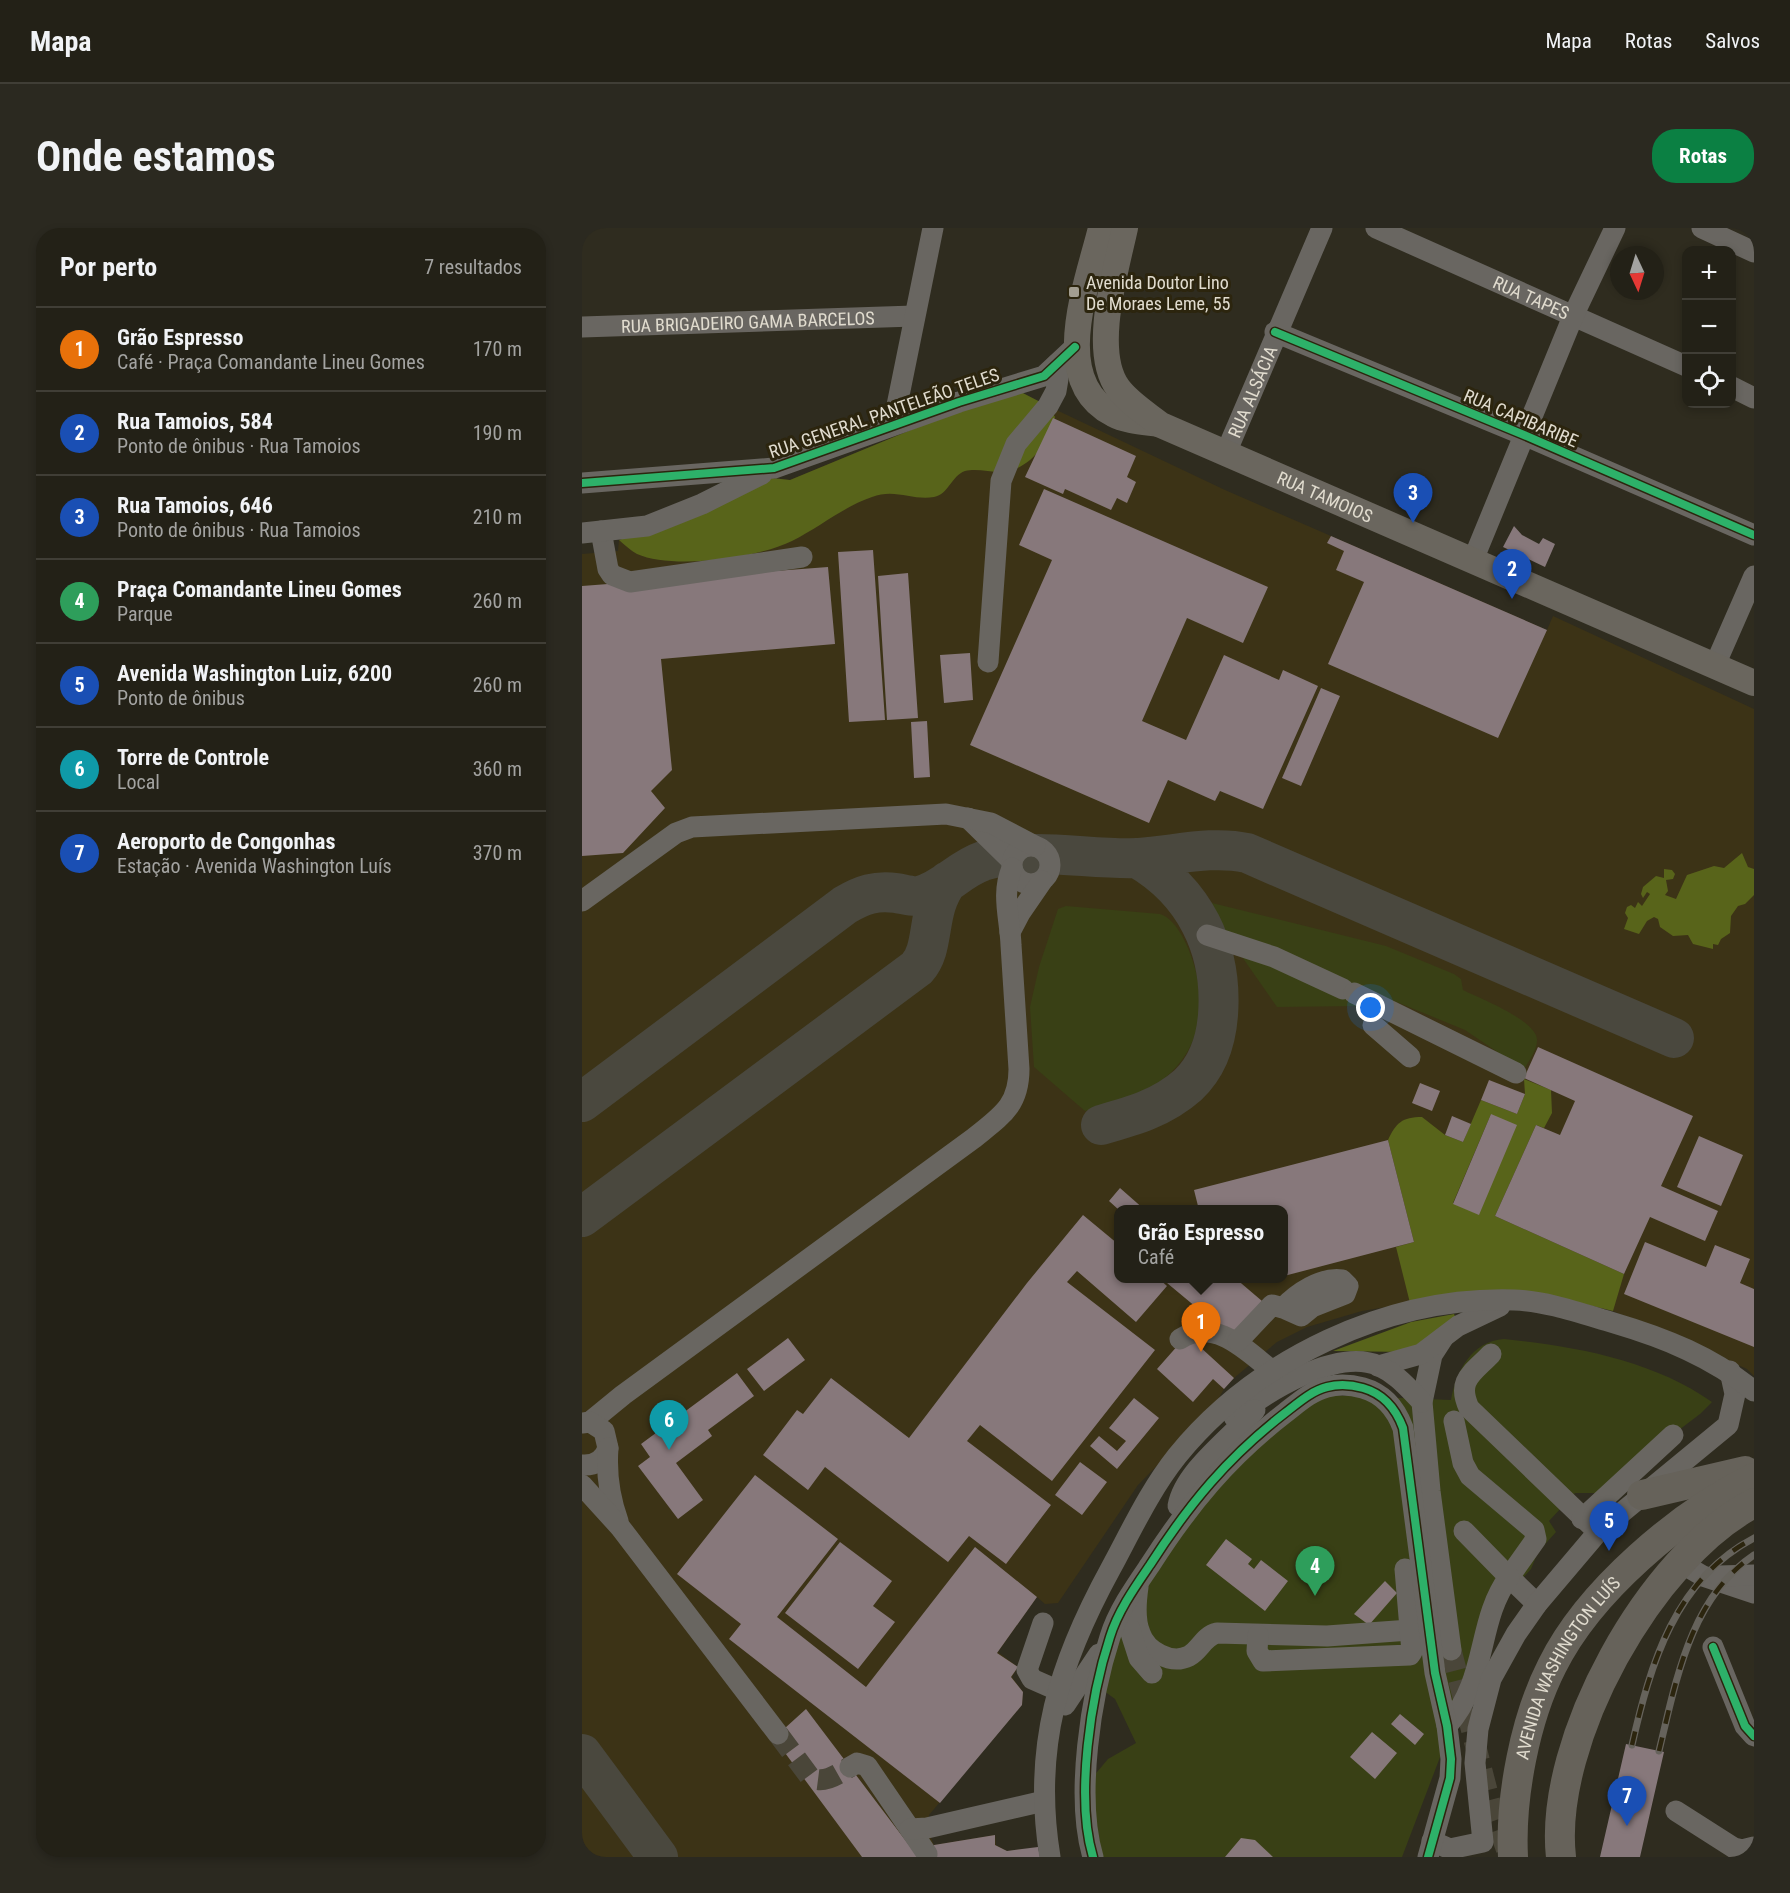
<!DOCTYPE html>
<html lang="pt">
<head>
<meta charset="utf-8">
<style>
	:root { --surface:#232117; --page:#2b2920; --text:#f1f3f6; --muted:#a3a3a1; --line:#403e36; --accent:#0b8043 }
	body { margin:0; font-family:"Roboto Condensed",sans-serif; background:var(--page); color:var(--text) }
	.controls { position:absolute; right:18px; top:18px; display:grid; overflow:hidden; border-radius:12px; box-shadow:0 3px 9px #0003 }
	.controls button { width:54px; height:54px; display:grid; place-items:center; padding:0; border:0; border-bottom:2px solid var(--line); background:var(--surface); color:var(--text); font:30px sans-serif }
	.compass { position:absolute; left:1028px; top:18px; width:54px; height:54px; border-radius:50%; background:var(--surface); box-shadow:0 3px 9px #0003; rotate:176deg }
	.you { position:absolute; left:789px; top:780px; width:21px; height:21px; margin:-15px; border:4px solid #fff; border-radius:50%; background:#1a73e8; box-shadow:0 0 0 9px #1a73e833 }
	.badge { display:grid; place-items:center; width:39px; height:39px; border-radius:50%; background:var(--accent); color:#fff; font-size:20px; font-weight:700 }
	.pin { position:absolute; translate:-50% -50px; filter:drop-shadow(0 2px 3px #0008) }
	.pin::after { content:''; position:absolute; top:32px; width:21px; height:18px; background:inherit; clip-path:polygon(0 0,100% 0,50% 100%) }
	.popup { position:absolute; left:532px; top:977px; width:174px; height:78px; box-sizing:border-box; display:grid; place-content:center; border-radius:12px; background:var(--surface); filter:drop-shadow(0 2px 4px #0005); font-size:20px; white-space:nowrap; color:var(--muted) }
	.popup b { font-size:22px; color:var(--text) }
	.popup::after { content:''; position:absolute; left:50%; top:100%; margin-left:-12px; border:12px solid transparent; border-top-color:var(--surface) }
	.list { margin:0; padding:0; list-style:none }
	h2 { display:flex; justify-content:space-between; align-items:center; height:78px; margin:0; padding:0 24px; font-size:26px }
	h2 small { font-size:20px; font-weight:400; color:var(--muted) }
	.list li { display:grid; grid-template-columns:39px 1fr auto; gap:18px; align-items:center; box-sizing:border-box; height:84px; padding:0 24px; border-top:2px solid var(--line) }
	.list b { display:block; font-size:22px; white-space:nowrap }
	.list p { margin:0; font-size:20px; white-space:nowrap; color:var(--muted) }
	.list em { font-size:20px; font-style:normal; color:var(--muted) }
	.icon { flex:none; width:33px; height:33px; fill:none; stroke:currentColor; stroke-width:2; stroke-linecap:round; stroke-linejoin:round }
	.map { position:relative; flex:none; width:1172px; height:1629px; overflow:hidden; border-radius:24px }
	header { display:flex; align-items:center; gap:36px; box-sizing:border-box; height:84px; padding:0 30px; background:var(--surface); border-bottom:2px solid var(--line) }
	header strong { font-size:28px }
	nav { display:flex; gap:33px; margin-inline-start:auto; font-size:21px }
	.intro { display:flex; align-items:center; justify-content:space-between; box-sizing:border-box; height:144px; padding:0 36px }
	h1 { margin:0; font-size:42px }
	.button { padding:15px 27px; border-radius:24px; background:var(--accent); color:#fff; font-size:21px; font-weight:700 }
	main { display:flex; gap:36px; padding:0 36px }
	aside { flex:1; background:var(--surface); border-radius:24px; box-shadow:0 3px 9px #0003 }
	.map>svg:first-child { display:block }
</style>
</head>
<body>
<header>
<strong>Mapa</strong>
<nav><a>Mapa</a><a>Rotas</a><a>Salvos</a></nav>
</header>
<div class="intro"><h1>Onde estamos</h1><a class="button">Rotas</a></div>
<main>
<aside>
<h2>Por perto<small>7 resultados</small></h2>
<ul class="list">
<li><span class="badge" style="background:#e8710a">1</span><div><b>Grão Espresso</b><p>Café · Praça Comandante Lineu Gomes</p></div><em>170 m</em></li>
<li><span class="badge" style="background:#1a4fb4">2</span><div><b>Rua Tamoios, 584</b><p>Ponto de ônibus · Rua Tamoios</p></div><em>190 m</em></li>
<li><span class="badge" style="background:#1a4fb4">3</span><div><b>Rua Tamoios, 646</b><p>Ponto de ônibus · Rua Tamoios</p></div><em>210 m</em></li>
<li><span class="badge" style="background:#2e9e5b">4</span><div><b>Praça Comandante Lineu Gomes</b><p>Parque</p></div><em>260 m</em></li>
<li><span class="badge" style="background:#1a4fb4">5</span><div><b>Avenida Washington Luiz, 6200</b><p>Ponto de ônibus</p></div><em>260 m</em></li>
<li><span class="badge" style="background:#0f9aa8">6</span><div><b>Torre de Controle</b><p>Local</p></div><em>360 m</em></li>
<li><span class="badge" style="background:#1a4fb4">7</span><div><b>Aeroporto de Congonhas</b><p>Estação · Avenida Washington Luís</p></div><em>370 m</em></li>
</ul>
</aside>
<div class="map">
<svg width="1172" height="1629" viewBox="0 0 1172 1629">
	<rect width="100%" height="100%" fill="#2f2c1f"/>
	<!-- built -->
	<path fill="#3c3316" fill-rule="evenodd" d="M466,178L643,262L965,402L971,388L1172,481V1148L1165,1141L1031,1083L961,1066L828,1075L780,1083L725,1099L695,1114L652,1150L642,1161L630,1182L556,1257L476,1375L463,1376L455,1369L416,1424L436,1439L430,1449L441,1464L440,1477L347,1587L345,1600L352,1617L413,1607L414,1617L425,1623L441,1621L442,1629H0V326L36,323L37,312L92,294L190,250L208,252L353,192ZM536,982H702V1050H536Z"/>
	<!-- green -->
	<path fill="#394015" d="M626,674L804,718L872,746L879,751L881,762C897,770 957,793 955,813C955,822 946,834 942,842L883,802L642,703L625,678Z
		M484,678L578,686C591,690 601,708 606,720C643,810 591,869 503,883L452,839L448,779L457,739L476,681Z
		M658,726L720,748L778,778L695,779Z
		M922,1111C992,1118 1071,1132 1130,1174L1118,1186L1014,1265H993L967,1293L974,1304L956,1324L949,1341L929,1363L868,1503L820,1629H506L510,1550L526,1531L554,1515L533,1471L507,1452L543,1364L719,1166L869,1172C874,1143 890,1113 922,1111Z"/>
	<!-- forest -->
	<path fill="#58641a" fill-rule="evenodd" d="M437,163L466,178L473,189C468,214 447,243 419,244C407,244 394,240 383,243C369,248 367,266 352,269C331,273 313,260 290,269C261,279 238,299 210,313C176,330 91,342 55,326C49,323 43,317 37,312L92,294L190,250L208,252L353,192Z
		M1160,625L1166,639L1172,641V667L1163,676L1156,678L1149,688L1148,705L1139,711L1136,717L1131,716V721L1111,716L1106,707L1091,708L1078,699L1076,691L1072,689L1065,693L1057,706L1042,701L1046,690L1043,685L1045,679L1049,677L1053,680L1056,674L1060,678L1068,666L1065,664L1061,670L1059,666L1061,659L1074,648L1082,650V641L1090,642L1093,646L1091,651L1084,652L1086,663L1083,667L1094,671L1105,647L1132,638L1142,640Z
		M942,851L969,862L970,885L962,900L954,897L913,988L1042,1046L1031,1083L961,1066L828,1075L814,1019L832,1014L806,912C814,895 820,889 840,889L863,907L881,914L899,872L935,886L943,866ZM909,886L896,986L871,975Z
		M872,1086L875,1093L824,1124L751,1123L829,1094Z"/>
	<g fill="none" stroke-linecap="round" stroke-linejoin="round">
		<!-- taxiway -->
		<path stroke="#4a483e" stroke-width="40" d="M0,874L263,677C280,667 294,662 314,665C321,666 330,669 337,668C361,663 377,641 401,633C450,618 505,632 556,630C591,628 629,617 665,625L1092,810
			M519,897C551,888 580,880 606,857C625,839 634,813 636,787C641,720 612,663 555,630
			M0,989L335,740C354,719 343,683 366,653
			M0,1526L76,1629"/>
	</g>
	<!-- building -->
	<path fill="#87787b" d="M471,190L554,228L545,249L554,254L545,275L535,270L529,282L483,261L481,266L443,249Z
		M462,261L686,359L661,415L605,390L560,493L604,512L642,427L697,452L701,442L736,458L681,581L638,563L633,573L586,552L567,595L388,517L470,332L437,317Z
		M932,298L940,307L957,316L961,310L973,316L963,339L921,319Z
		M749,308L965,402L916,510L746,436L782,354L754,342L762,323L745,315Z
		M291,322L303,492L267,494L256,324Z
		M246,339L253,416L79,431L90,542L69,563L83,580L41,625L0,628V358Z
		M326,345L336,490L305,492L296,348Z
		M388,425L391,472L362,475L358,427Z
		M739,460L758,468L719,558L700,550Z
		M345,493L348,549L332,550L329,494Z
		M956,819L1111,888L1079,958L1136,983L1123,1013L1068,989L1042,1046L913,988L954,897L978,907L993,873L942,850Z
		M907,852L943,866L935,886L899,872Z
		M838,855L858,863L850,883L830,875Z
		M909,886L935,897L897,987L871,976Z
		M870,888L889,896L881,914L863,907Z
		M1117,908L1161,927L1139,978L1095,959Z
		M806,912L832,1014L702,1048V982H617L612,962Z
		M538,960L563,982H537L527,973Z
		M501,987L536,1016V1050H576L585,1058L554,1094L495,1043L485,1054L573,1122L470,1253L398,1197L385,1213L469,1277L424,1336L387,1308L366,1334L243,1239L226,1262L181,1227L215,1182L221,1186L249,1150L327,1210L445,1055Z
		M1063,1014L1124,1039L1133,1017L1168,1031L1158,1055L1172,1061V1119L1042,1066Z
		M579,1050H653L680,1073L650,1109Z
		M605,1107L652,1150L642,1161L631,1151L611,1174L575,1141Z
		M206,1110L223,1132L182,1163L165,1141Z
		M155,1145L172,1168L126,1202L130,1208L94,1235L121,1272L96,1291L56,1238L68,1229L59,1216Z
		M552,1170L577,1190L535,1241L508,1218L517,1208L535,1223L544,1213L527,1200Z
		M498,1234L525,1254L500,1287L473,1267Z
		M173,1247L256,1311L195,1389L284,1459L393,1319L455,1369L415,1425L436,1439L429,1449L441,1464L440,1477L358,1575L147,1411L159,1396L95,1346Z
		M644,1311L670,1331L666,1336L672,1341L679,1332L706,1353L683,1383L624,1337Z
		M258,1314L310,1353L291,1378L313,1394L276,1441L203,1385Z
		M803,1353L815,1365L787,1397L772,1386Z
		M224,1481L336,1629H280L192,1510Z
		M818,1486L842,1506L833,1517L809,1496Z
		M790,1504L815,1525L793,1551L768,1529Z
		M1044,1516L1082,1524L1058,1629H1018Z
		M413,1607V1617L425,1623L456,1619L458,1629H351L352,1617Z
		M659,1610L673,1612L691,1629H643Z"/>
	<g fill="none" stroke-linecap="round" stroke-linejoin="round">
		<!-- minor-tunnel -->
		<path stroke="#4a4639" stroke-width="21" stroke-dasharray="21 10" stroke-linecap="butt" d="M869,1422L908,1574L926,1626
			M196,1506L228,1549C243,1557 255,1546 268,1539"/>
		<!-- minor -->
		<g stroke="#696661" stroke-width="21">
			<path id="s1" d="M794,0L1104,138"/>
			<path d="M1120,0L1172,24"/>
			<path id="s2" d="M0,99L332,88"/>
			<path d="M693,104L942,207L1172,307"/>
			<path d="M1150,159L1172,170"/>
			<path d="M311,197L351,0"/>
			<path id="s3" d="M643,227L740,0"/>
			<path d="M0,255L192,240L377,174L462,148L493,119"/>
			<path d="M19,303L26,341L30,347L48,354L220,329"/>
			<path d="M0,305L65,298L120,276L180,246"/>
			<path d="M891,332L992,86L1033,0"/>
			<path d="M406,434L419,253L434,216L466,178L474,163L476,151L474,137"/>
			<path d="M1133,437L1172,348"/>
			<path d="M386,590L430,633"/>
			<circle cx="449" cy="637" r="19"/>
			<path d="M0,673L94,605L110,599L364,586L409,595L453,618"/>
			<path d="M428,704L438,685L460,653"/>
			<path d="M625,707L692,729L761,761"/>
			<path d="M772,765L934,845"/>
			<path d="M791,797L828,829"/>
			<path d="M861,1110L850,1127L840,1174L848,1263L869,1422"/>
			<path d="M598,1111C632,1089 664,1122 689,1142"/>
			<path d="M656,1113L690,1077L701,1080C715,1065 739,1049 760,1052L766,1058L763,1066L730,1079L719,1088L701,1080"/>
			<path d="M909,1126C891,1145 874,1152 887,1180L1016,1304"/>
			<path d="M796,1138L839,1126L876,1098L918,1078"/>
			<path d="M652,1189C685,1164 755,1119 797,1138C815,1146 827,1161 840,1174"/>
			<path d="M872,1193L881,1235L888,1248L952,1302L954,1311L927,1349L955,1376"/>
			<path d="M8,1194L41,1167L392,910C419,888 437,878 437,841C434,800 432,758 429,717C428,690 419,666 430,640"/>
			<path d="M0,1195L8,1194L22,1203L26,1220C22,1232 13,1238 0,1237"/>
			<path d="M26,1220C24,1246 27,1268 36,1293"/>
			<path d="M0,1257L38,1299L196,1506"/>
			<path d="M596,1278C602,1243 651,1208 673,1182"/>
			<path d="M1000,1291L1091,1207"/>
			<path d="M1097,1334L1121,1348L1172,1365"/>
			<path d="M1137,1348L1172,1347"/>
			<path d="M556,1359C554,1373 552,1391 558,1405C564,1423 589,1437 607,1428C618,1422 622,1408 635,1405L745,1408L828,1402"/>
			<path d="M461,1395L445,1442L450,1451L475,1462"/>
			<path d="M547,1399L557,1430L570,1445"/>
			<path d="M676,1407L675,1423L681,1433L828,1427L830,1424L823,1341"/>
			<path d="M1131,1419L1163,1498L1172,1508"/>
			<path d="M483,1477L517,1426"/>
			<path d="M865,1498C907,1450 894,1394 927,1349L882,1303"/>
			<path d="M268,1539L275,1535L285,1538L345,1626"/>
			<path d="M1094,1583L1152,1620L1160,1622L1172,1619"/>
			<path d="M328,1601L345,1600L462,1573"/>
			<path d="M850,1613L868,1621L901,1614L893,1535L896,1501L909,1451L934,1406L955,1376L1016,1304L1146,1197L1153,1166L1148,1143"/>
			<path d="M468,1629C450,1519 477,1435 529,1340C550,1301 568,1262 595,1228C674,1131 806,1068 932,1072C965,1073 1001,1086 1032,1095C1083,1110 1130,1129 1172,1163"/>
			<path d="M511,1629C493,1569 509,1467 528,1409C536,1383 553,1359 568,1337C607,1276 646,1229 703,1185C716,1175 729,1163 745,1159C757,1156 770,1157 781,1160C802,1166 814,1181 821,1200L853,1445L865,1498L869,1531L868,1550L846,1629"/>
		</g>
		<!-- major -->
		<g stroke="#6a665e" stroke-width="26">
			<path d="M519,0C506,54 466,153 531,186C544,193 562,194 576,196"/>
			<path id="s4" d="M543,0C534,42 509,123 536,160C547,175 565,186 579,197L1172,455"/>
		</g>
		<!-- highway -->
		<g stroke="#66625a" stroke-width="30">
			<path d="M1060,1267L1163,1243"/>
			<path id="s5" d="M931,1629C928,1569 943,1491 970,1438C1007,1363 1098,1286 1172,1250"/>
			<path d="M979,1629C966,1513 1069,1328 1172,1275"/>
		</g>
		<!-- rail casing -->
		<g stroke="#66635c" stroke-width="7">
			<path id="rail" d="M1050,1517C1068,1437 1093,1351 1172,1310
				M1077,1523C1094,1453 1108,1370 1172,1327"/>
		</g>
		<!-- rail -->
		<use href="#rail" stroke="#2c250e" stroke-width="4.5" stroke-dasharray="14" stroke-linecap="butt"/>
		<!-- cycleway casing -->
		<g stroke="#2c250e" stroke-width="11">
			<path id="cycleway" d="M693,104L942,207L1172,307
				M0,255L192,240L377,174L462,148L493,119
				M1131,1419L1163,1498L1172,1508
				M511,1629C493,1569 509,1467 528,1409C536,1383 553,1359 568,1337C607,1276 646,1229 703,1185C716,1175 729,1163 745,1159C757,1156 770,1157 781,1160C802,1166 814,1181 821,1200L853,1445L865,1498L869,1531L868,1550L846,1629"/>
		</g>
		<!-- cycleway -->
		<use href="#cycleway" stroke="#2db169" stroke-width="8"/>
	</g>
	<!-- markers -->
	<rect fill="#a39e91" stroke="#2c250e" stroke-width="2" x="486" y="58" width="12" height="12" rx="3"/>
	<g text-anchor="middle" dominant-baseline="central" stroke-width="6" stroke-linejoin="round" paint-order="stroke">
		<!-- poi labels -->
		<g font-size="18" fill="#e1dccf" stroke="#2c250e" text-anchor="start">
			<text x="504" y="54">Avenida Doutor Lino<tspan x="504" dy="21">De Moraes Leme, 55</tspan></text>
		</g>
		<!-- street labels -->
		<g font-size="18" fill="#e1dccf" stroke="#2c250e">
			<text stroke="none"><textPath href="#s1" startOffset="170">RUA TAPES</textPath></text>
			<text stroke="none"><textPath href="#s2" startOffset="166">RUA BRIGADEIRO GAMA BARCELOS</textPath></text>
			<text stroke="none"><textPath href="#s3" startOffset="69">RUA ALSÁCIA</textPath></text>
			<text transform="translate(302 185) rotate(-19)">RUA GENERAL PANTELEÃO TELES</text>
			<text transform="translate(939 190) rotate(23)">RUA CAPIBARIBE</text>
			<text stroke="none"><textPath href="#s4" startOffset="400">RUA TAMOIOS</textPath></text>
			<text stroke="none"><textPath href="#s5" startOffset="202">AVENIDA WASHINGTON LUÍS</textPath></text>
		</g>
	</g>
</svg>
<div class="controls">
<button>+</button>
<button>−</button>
<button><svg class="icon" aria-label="locate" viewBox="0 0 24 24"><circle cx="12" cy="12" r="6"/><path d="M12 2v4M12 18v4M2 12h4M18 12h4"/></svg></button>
</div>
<svg class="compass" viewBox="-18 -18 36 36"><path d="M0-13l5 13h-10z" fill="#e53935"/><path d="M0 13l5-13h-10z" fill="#a3a3a1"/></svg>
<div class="you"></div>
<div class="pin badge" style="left:619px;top:1124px;background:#e8710a">1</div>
<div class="popup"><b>Grão Espresso</b>Café</div>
<div class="pin badge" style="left:930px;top:371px;background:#1a4fb4">2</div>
<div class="pin badge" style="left:831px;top:295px;background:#1a4fb4">3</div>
<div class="pin badge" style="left:733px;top:1368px;background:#2e9e5b">4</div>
<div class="pin badge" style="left:1027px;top:1323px;background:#1a4fb4">5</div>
<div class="pin badge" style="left:87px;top:1222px;background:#0f9aa8">6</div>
<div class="pin badge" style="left:1045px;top:1598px;background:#1a4fb4">7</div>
</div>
</main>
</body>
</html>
